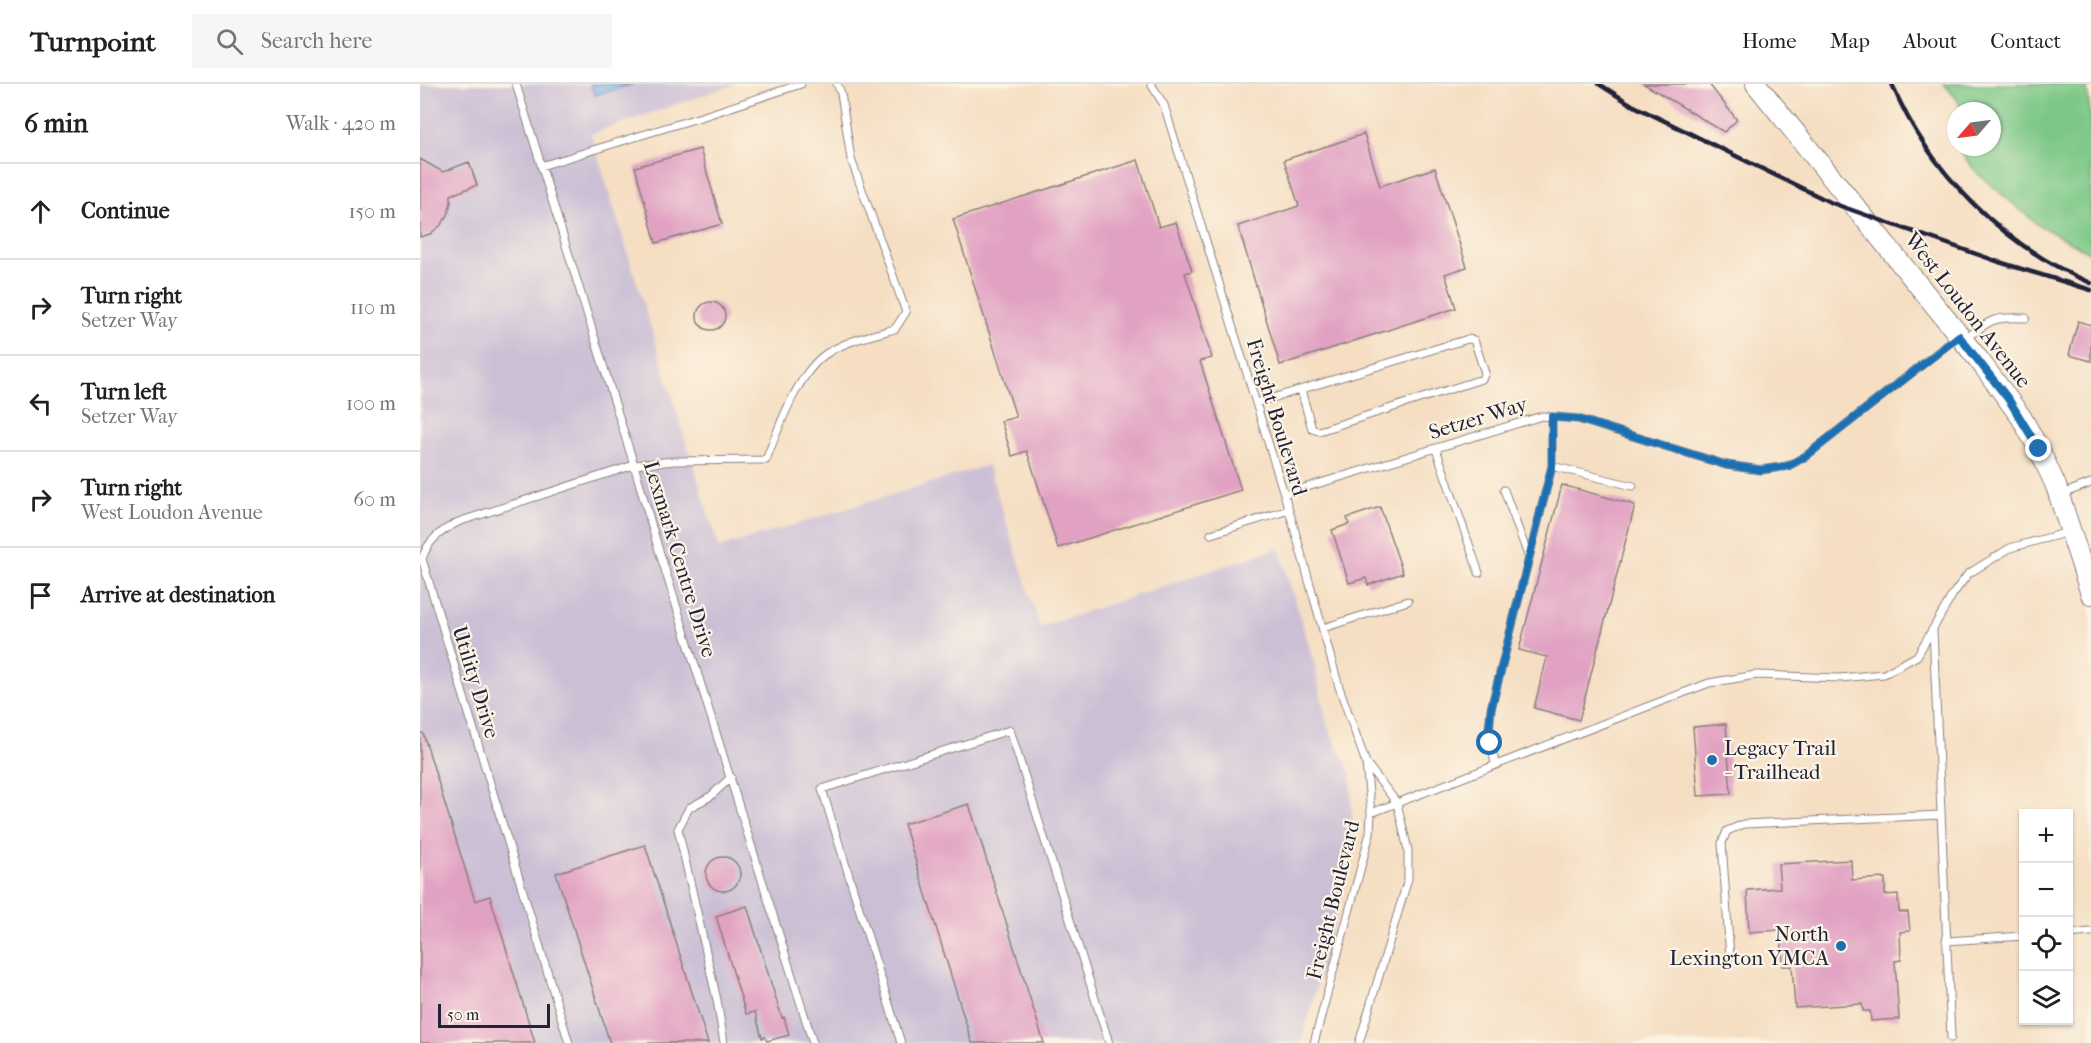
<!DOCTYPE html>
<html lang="en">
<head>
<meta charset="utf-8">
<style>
	:root { --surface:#fff; --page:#f6f6f6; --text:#202124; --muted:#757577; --line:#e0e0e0 }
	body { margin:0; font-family:"IM FELL French Canon",serif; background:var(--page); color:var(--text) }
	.controls { position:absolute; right:18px; bottom:18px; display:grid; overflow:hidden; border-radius:0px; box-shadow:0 2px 4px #0004 }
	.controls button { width:54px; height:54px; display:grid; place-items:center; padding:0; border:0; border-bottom:2px solid var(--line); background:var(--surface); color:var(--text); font:30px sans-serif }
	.compass { position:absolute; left:1527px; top:18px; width:54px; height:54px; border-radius:50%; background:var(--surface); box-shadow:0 2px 4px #0004; rotate:242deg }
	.scale { position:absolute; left:18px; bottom:15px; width:112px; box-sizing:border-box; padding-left:6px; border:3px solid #22223b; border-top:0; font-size:16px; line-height:21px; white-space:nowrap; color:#22223b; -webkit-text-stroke:4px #fcf5e5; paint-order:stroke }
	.stop { position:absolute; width:18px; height:18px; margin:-14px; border:4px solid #1f6fb2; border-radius:50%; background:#fff }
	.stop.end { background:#1f6fb2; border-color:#fff; box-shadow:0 2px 6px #0008 }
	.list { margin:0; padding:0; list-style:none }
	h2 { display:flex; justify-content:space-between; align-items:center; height:78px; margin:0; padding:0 24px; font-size:26px }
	h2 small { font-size:20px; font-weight:400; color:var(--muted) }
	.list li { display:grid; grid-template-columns:39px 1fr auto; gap:18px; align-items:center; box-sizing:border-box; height:96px; padding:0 24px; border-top:2px solid var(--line) }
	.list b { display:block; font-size:22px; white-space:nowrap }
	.list p { margin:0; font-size:20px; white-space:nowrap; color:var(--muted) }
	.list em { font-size:20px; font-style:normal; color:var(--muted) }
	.icon { flex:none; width:33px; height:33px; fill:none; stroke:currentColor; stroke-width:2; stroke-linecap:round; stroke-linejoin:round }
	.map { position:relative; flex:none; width:1671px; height:959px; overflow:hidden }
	header { display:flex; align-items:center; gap:36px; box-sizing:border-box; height:84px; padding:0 30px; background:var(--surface); border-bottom:2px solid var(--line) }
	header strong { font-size:28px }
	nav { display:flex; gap:33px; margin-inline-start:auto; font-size:21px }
	.search { width:420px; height:54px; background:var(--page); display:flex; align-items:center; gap:15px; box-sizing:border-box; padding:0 21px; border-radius:0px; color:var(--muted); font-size:22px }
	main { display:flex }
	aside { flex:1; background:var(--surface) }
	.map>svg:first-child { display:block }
</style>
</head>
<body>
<header>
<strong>Turnpoint</strong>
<div class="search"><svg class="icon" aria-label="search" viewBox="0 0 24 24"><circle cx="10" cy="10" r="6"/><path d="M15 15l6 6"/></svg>Search here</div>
<nav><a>Home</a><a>Map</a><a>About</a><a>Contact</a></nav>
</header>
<main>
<aside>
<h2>6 min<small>Walk · 420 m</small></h2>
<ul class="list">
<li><svg class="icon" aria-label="ahead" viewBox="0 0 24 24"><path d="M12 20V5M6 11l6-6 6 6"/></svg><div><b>Continue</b></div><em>150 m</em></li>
<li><svg class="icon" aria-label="right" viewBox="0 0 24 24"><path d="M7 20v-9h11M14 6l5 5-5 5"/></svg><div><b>Turn right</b><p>Setzer Way</p></div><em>110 m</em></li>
<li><svg class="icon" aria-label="left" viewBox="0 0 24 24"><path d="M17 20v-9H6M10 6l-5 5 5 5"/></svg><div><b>Turn left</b><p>Setzer Way</p></div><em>100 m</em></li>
<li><svg class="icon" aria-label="right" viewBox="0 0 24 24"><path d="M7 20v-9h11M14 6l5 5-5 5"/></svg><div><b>Turn right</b><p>West Loudon Avenue</p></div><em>60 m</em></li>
<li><svg class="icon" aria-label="arrive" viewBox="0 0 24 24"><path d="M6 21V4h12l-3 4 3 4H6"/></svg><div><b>Arrive at destination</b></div></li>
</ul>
</aside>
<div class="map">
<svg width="1671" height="959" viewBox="0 0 1671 959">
	<rect width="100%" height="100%" fill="#fcf5e5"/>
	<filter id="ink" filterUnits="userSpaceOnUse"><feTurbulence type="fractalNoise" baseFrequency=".0167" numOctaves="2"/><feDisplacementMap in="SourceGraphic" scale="12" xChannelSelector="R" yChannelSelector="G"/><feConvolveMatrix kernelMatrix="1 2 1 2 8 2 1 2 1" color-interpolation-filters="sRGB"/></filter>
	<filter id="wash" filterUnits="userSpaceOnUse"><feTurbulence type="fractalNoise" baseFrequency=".008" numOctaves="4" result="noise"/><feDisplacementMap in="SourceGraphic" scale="24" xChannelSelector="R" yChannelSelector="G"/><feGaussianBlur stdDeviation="1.35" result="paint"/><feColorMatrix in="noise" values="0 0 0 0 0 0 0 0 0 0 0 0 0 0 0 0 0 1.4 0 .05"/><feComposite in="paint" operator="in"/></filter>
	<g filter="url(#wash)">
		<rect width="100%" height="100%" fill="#f5dec2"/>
		<!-- industrial -->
		<path fill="#cbbfd5" d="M0,0H315L171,50L299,464L568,381L620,543L859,464L894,578L907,641L931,691L933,769L881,959H0Z"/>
		<!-- green -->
		<path fill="#7bc786" stroke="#4e7460" stroke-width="1.5" d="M1524,0H1666L1671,34V169L1618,141L1556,88L1537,63H1572V27H1543L1536,14Z"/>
		<!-- water -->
		<path fill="#7bb6ec" stroke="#4e6c94" stroke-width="1.5" d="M171,0H213L175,11Z"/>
		<g id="blocks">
			<!-- building -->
			<path fill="#e1a1c3" d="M1224,0H1289L1317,36L1304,48Z
				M944,50L960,102L1015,84L1047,183L1025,190L1036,224L860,281L818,142L879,122L864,76Z
				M280,65L302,140L236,159L215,83Z
				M0,75L23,88L49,78L57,101L31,111V119L28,131L20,142L10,150L0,153Z
				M718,76L739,143L756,138L772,187L765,189L792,274L780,277L821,406L638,464L607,367L592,372L581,337L596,333L533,135Z
				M277 232a14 14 0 1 1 28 0a14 14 0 1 1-28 0Z
				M1658,237L1671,241V277L1649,271Z
				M1142,401L1215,421L1159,636L1114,624L1127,573L1099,566Z
				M960,423L983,489L948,501L946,494L929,499L912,446L929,440L927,434Z
				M1306,640L1311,710L1278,712L1273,643Z
				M0,649H3L55,817L70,812L115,959H0Z
				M549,720L624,959H552L484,740Z
				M225,761L229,773L288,959H190L136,789Z
				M286 790a17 17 0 1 1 34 0a17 17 0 1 1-34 0Z
				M1431,776L1432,796L1465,794V811L1478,810L1479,828H1488L1490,847L1480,848L1481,876L1475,877L1479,935L1451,937L1450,927H1443L1442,920L1375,924L1372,882H1363L1361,846L1329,848L1327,806L1360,804L1358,780Z
				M327,822L362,934L364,933L369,951L347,957L345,953L342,954L335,928L326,930L296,832Z"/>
		</g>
	</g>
	<g filter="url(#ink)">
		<use href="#blocks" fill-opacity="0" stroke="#8c807e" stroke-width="1.5"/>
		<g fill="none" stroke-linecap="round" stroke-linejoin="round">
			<!-- lane casing -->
			<g stroke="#8c807e" stroke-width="9">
				<path id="lane" d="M96,0L214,381L237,460L393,959
					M731,0L744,21L869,426L919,603L946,679L951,729L950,749L894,959
					M121,82L284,32L381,0
					M1543,256C1570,237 1571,232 1606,234
					M836,319L1048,255L1054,256L1065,289L1062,295L899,347L892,345L881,306
					M1016,365L1059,489
					M1132,382L1213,402
					M1084,406L1109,474
					M864,410L1122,332L1158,335L1306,381L1341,386L1368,382L1386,372L1537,253
					M1642,410L1671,399
					M791,450L869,426
					M903,544L988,517
					M1513,546L1531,954
					M1075,680L1069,646L1071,625L1132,382V333
					M951,729L1289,599L1336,591L1420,594L1464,590L1497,572L1533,510L1548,490L1590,464L1649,448
					M1648,850L1671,848
					M1526,857L1604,852
					M1310,873L1302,759L1307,747L1324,740L1521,731
					M149,959L2,475C8,456 21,447 38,438L214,381L254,377L346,376C358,345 379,285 409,268C429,256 452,251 475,245L486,228L431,75L421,9L417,0
					M304,959L297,916L258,745L269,724L291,712L311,693
					M481,959L402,705L590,646L689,959
					M939,959L988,795V766L977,719L946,679"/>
			</g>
			<!-- secondary casing -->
			<g stroke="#8c807e" stroke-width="22">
				<path id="secondary" d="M1336,0L1559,276L1601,333L1619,365L1636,402L1671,510"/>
			</g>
			<!-- lane -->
			<use href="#lane" stroke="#fff" stroke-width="7"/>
			<!-- secondary -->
			<use href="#secondary" stroke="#fff" stroke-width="20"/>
			<!-- rail -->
			<path stroke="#22223b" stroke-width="4.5" d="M1179,0L1212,21L1412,119L1579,178L1671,206
				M1472,0C1508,87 1584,163 1671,199"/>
		</g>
	</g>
	<g fill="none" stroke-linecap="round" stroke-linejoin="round" filter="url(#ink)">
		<!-- route -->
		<path stroke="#1f6fb2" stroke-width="8" d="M1070,659L1069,646L1071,625L1132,382V333L1158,335L1306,381L1341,386L1368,382L1386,372L1539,252L1589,316L1619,365"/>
	</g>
	<!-- markers -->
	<g fill="#1f6fb2" stroke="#fcf5e5" stroke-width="2">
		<circle cx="1292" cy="676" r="6"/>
		<circle cx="1421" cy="862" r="6"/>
	</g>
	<g text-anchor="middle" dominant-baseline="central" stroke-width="4.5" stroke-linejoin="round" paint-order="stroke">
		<!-- street labels -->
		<g font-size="21" fill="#22223b" stroke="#fcf5e5">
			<text transform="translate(1548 226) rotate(52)">West Loudon Avenue</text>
			<text transform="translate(857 333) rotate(73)">Freight Boulevard</text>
			<text transform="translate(1058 334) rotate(-17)">Setzer Way</text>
			<text transform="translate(260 475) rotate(73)">Lexmark Centre Drive</text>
			<text transform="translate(56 598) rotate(73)">Utility Drive</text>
			<text transform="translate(913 816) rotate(-76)">Freight Boulevard</text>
		</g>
		<!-- poi labels -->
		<g font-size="21" fill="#22223b" stroke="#fcf5e5" text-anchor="start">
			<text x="1304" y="664">Legacy Trail<tspan x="1304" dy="24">- Trailhead</tspan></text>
			<text x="1409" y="850" text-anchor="end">North<tspan x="1409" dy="24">Lexington YMCA</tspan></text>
		</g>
	</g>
</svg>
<div class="controls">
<button>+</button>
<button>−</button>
<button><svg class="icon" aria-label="locate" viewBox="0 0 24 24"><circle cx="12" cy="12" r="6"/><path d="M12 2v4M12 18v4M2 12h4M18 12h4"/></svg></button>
<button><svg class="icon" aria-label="layers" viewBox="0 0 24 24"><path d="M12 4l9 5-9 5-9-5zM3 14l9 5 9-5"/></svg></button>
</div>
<svg class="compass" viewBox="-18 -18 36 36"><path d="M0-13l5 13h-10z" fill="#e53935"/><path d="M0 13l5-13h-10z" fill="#757577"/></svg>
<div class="scale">50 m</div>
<div class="stop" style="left:1070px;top:659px"></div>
<div class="stop end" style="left:1619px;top:365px"></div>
</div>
</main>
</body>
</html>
